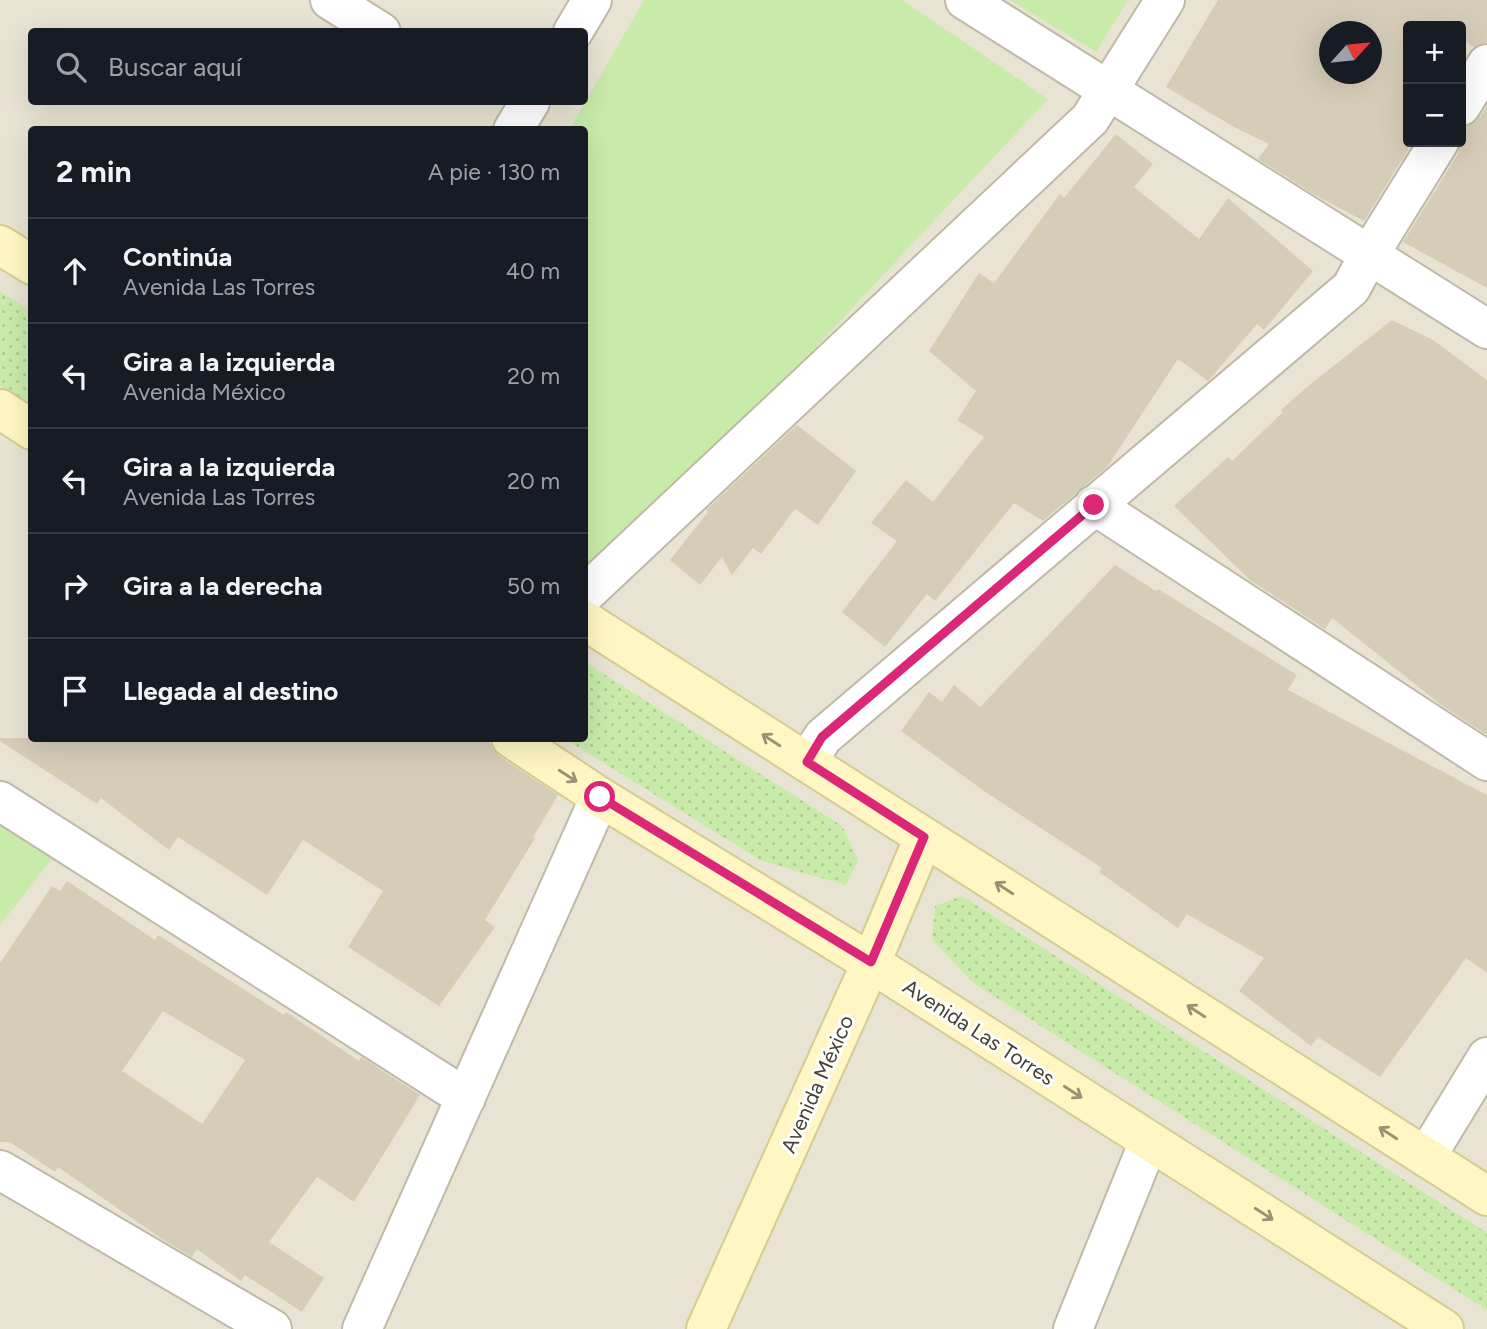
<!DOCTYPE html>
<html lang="es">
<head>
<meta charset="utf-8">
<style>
	:root { --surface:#171b24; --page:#242831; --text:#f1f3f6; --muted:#9ea1a6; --line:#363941 }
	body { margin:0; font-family:Figtree,sans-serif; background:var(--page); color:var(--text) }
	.controls { position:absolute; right:21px; top:21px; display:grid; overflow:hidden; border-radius:7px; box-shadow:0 7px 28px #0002 }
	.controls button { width:63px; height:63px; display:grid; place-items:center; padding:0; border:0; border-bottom:2px solid var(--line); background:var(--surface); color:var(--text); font:35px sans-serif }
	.compass { position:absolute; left:1319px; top:21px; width:63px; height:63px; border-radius:50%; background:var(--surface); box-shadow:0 7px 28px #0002; rotate:63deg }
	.stop { position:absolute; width:21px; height:21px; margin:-16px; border:5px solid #db2777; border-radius:50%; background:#fff }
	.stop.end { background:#db2777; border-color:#fff; box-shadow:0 2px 7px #0008 }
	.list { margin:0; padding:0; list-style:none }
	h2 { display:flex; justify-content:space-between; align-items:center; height:91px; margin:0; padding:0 28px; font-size:30px }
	h2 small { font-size:23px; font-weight:400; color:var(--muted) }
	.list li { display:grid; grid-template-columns:46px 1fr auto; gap:21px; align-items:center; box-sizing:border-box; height:105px; padding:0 28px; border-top:2px solid var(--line) }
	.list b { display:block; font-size:26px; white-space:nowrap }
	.list p { margin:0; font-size:23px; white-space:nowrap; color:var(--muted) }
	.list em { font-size:23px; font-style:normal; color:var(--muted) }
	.icon { flex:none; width:38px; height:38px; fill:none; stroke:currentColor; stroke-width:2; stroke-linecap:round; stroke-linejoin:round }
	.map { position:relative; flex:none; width:1487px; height:1329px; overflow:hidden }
	.search { position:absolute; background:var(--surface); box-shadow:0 7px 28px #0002; left:28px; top:28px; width:560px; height:77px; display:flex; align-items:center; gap:18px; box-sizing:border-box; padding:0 24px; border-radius:7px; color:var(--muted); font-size:26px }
	.panel { position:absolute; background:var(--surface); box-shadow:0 7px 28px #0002; left:28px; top:126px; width:560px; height:616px; border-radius:7px }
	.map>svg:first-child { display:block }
</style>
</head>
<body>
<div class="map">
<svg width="1487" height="1329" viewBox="0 0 1487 1329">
	<defs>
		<pattern id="grass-dots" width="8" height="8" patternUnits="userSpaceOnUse" patternTransform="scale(1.75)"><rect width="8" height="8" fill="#c8ebaa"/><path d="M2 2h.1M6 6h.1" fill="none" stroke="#adcb93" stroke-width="1.8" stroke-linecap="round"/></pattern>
	</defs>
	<rect width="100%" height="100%" fill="#f4f0e5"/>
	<!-- residential -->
	<path fill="#e8e3d2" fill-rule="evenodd" d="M0,0H1487V1329H0ZM1408,26H1461V142H1408ZM32,32H584V102H32ZM1330,32H1372V74H1330ZM32,130H584V738H32Z"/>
	<!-- grass -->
	<path fill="url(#grass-dots)" d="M0,291L31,311V406L0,386Z
		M585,662L842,826L858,861L846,885L762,861L565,739L584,738Z
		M962,896L1487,1233V1310L972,982L932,939L935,906Z"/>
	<!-- green -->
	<path fill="#c8ebaa" d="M644,0H902L1048,99L593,585L584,579V130H569Z
		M1010,0H1128L1096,52Z
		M0,825L52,859L0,925Z"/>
	<!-- building -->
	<path fill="#d6cdb9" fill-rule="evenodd" d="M1218,0H1487V42L1474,47L1461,38V26H1408V150L1364,221L1315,195L1258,159L1269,144L1234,127L1166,87ZM1329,32H1371V74H1329Z
		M1487,106V288L1403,242L1458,154L1461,136L1467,126L1479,118Z
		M1116,134L1153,164L1134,187L1199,239L1228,198L1313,271L1264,330L1257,324L1208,381L1178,359L1107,467L1043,521L1014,503L935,601L927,594L885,647L842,612L897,541L871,523L906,480L933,502L984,437L957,420L976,391L929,351L979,273L994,283L1060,194L1064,198Z
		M1392,320L1433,340L1487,380V735L1440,704L1332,618L1325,629L1250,580L1174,506L1228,457L1232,461L1283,412L1281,410L1308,386Z
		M797,425L856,471L818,525L795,509L761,554L753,548L732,575L722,557L700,585L670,560L708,512L706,510Z
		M1115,565L1156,591L1158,589L1297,675L1288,690L1487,795V973L1466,958L1380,1077L1318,1037L1311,1046L1239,991L1264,958L1187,914L1178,928L1099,872L1102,868L984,791L901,731L929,692L942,702L954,685L980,707Z
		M0,738H488L492,748L499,756L558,795L533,837L535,838L485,920L495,927L439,1006L348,947L383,891L303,840L267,895L178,837L169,850L101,798L97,804L0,741Z
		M67,881L155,940L158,935L284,1015L286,1012L359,1061L361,1057L420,1095L354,1202L317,1177L269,1242L324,1278L302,1312L245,1275L241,1281L197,1249L192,1257L159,1237L58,1167L55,1172L10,1142H0V963L52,886L60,891ZM163,1011L245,1060L202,1124L122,1071Z"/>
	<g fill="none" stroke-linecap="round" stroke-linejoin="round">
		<!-- street casing -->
		<g stroke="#c0b9a7" stroke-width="42">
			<path id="street" d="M330,0L381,32
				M965,0L1487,329
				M573,32L592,0
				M1461,106L1487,64
				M513,130L530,102
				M1094,505L1487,761
				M584,595L1090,119L1165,0
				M807,762L823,737L1351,288L1369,255L1439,142
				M0,801L466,1098
				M1426,1157L1487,1057
				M0,1170L272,1329
				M362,1329L600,797
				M1073,1329L1149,1141"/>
		</g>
		<!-- secondary casing -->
		<g stroke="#d6cb91" stroke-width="42">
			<path id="secondary" d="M0,245L32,265
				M0,409L32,430
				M584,620L1487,1196
				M511,738L600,797L871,963L1444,1329
				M706,1329L871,963L924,837"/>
		</g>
		<!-- street -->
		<use href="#street" stroke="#fff" stroke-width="38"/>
		<!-- secondary -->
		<use href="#secondary" stroke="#fff6c3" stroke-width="38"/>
	</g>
	<!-- one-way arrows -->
	<defs><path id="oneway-shaft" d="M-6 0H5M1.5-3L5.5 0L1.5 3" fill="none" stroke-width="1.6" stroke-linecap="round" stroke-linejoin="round" transform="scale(1.75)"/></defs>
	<g stroke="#999274">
		<use href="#oneway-shaft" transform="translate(771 740) rotate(-147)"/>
		<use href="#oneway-shaft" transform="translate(568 776) rotate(33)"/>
		<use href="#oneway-shaft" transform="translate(1004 888) rotate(-147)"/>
		<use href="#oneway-shaft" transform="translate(1196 1011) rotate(-147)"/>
		<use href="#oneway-shaft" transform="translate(1073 1092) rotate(33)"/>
		<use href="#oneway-shaft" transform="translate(1388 1133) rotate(-147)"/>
		<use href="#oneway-shaft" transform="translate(1264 1214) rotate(33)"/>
	</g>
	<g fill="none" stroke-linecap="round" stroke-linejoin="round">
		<!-- route -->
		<path stroke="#db2777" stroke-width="9" d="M600,797L871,962L924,837L807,762L822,737L1094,505"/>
	</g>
	<g text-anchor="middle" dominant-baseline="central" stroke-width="6" stroke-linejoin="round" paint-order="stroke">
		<!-- street labels -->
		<g font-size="21" fill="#464134" stroke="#fff">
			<text transform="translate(979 1032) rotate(33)">Avenida Las Torres</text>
			<text transform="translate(817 1084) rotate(-66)">Avenida México</text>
		</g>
	</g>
</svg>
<div class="controls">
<button>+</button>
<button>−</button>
</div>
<svg class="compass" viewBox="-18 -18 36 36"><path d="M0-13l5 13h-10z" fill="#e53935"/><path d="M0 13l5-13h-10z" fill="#9ea1a6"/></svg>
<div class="stop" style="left:600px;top:797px"></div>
<div class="stop end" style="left:1094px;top:505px"></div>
<div class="search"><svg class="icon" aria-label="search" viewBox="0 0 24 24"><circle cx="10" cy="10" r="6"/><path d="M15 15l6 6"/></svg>Buscar aquí</div>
<section class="panel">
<h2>2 min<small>A pie · 130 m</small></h2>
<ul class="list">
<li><svg class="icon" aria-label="ahead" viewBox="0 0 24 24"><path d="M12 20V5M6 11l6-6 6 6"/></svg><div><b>Continúa</b><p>Avenida Las Torres</p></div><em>40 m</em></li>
<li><svg class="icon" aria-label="left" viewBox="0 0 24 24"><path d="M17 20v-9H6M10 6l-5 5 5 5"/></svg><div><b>Gira a la izquierda</b><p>Avenida México</p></div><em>20 m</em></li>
<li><svg class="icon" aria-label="left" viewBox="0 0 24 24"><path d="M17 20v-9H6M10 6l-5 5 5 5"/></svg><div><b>Gira a la izquierda</b><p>Avenida Las Torres</p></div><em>20 m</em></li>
<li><svg class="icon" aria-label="right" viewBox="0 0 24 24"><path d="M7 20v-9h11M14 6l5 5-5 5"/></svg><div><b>Gira a la derecha</b></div><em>50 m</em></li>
<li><svg class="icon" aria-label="arrive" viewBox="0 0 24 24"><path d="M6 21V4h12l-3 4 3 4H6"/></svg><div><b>Llegada al destino</b></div></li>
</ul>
</section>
</div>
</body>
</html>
